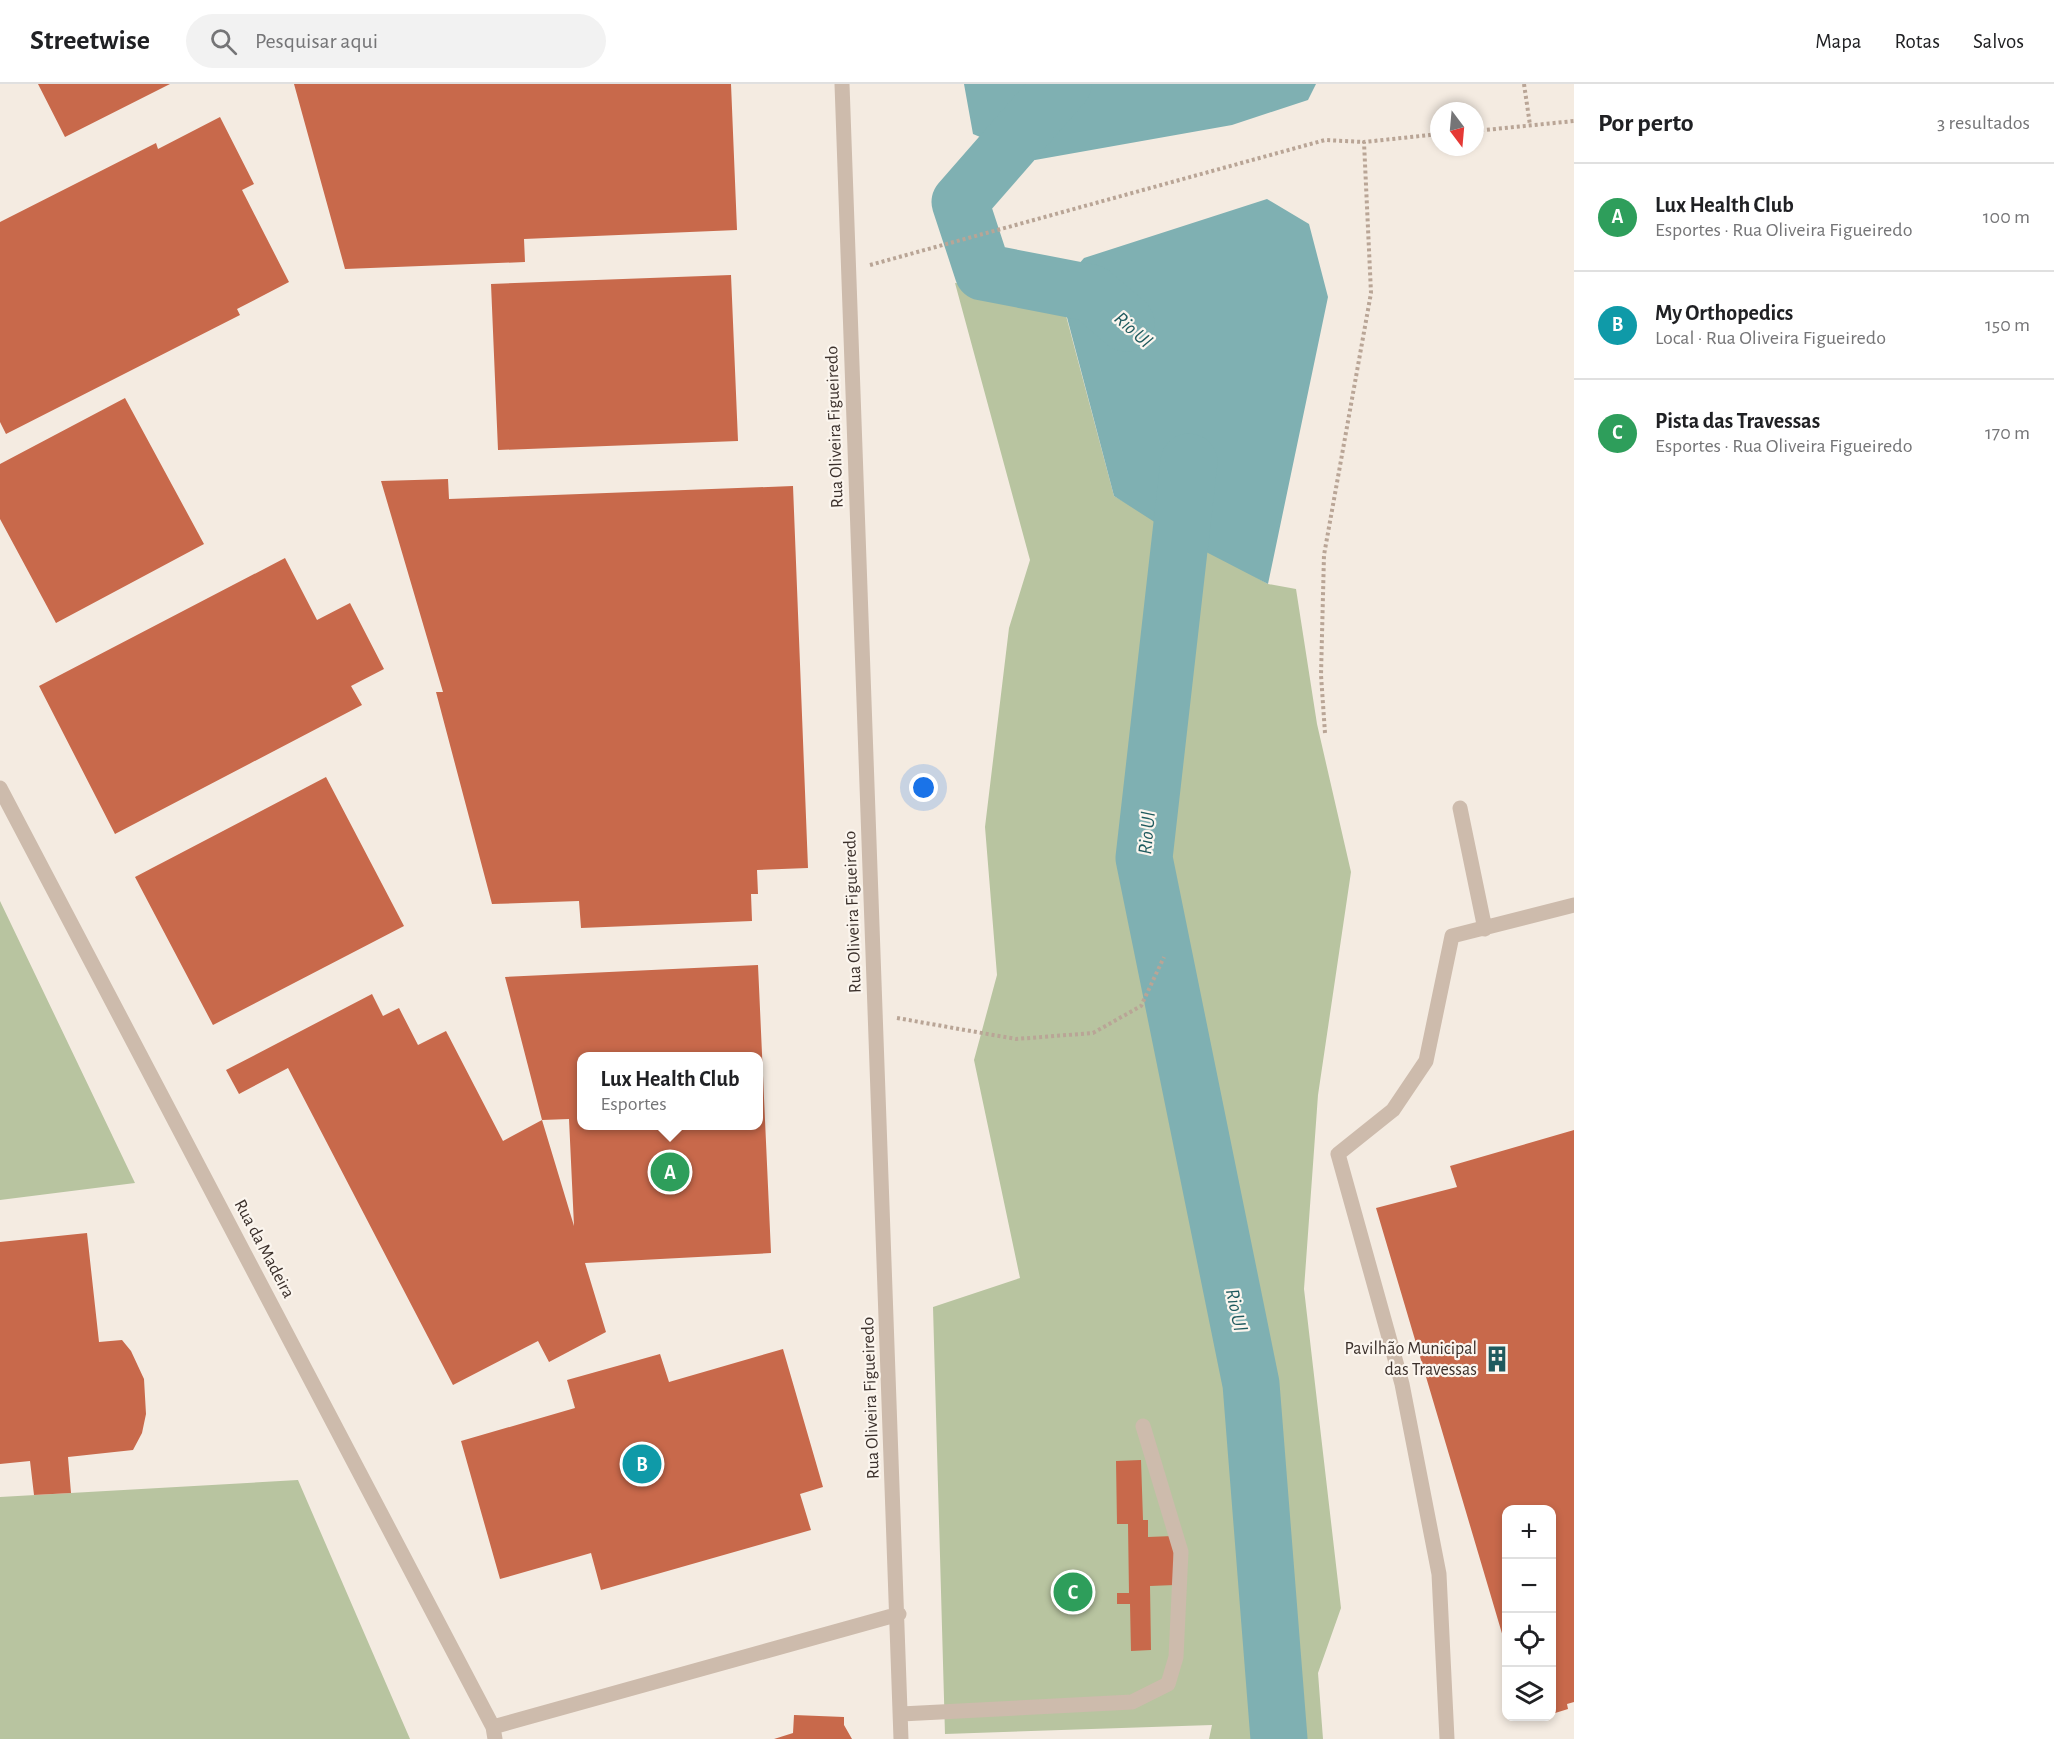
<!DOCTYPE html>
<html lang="pt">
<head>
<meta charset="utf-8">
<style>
	:root { --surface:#fff; --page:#f2f2f2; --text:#202124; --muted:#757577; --line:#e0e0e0; --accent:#1f5a5e }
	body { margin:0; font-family:"Alegreya Sans",sans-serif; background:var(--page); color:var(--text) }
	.controls { position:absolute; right:18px; bottom:18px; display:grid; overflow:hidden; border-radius:12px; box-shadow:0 3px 9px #0003 }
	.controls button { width:54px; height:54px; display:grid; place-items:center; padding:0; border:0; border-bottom:2px solid var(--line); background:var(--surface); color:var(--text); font:30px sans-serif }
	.compass { position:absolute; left:1430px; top:18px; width:54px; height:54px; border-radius:50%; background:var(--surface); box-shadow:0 3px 9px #0003; rotate:164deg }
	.you { position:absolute; left:924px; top:704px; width:21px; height:21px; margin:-15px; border:4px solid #fff; border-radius:50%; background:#1a73e8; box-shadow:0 0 0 9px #1a73e833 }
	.badge { display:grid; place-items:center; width:39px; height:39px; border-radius:50%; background:var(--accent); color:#fff; font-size:20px; font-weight:700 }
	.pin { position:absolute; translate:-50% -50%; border:3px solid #fff; box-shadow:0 2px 6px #0006 }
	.popup { position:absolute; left:577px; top:968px; width:186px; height:78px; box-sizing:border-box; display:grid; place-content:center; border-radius:12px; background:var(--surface); filter:drop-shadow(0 2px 4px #0005); font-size:20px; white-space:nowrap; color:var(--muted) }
	.popup b { font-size:22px; color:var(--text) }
	.popup::after { content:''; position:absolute; left:50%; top:100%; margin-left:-12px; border:12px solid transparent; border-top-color:var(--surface) }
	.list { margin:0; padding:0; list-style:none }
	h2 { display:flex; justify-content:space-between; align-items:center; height:78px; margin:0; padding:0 24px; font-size:26px }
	h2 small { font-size:20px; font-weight:400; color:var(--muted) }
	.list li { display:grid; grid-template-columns:39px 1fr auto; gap:18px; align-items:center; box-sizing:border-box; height:108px; padding:0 24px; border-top:2px solid var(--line) }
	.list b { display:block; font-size:22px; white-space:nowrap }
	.list p { margin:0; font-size:20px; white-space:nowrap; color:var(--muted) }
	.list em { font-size:20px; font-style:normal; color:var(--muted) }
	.icon { flex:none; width:33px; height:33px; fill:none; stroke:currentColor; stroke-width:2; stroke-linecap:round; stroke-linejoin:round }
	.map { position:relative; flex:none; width:1574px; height:1655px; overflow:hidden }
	header { display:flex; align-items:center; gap:36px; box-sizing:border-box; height:84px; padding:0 30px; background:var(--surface); border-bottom:2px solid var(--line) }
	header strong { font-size:28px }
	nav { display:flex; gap:33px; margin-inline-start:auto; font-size:21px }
	.search { width:420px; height:54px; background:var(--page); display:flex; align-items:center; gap:15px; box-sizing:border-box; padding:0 21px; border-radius:33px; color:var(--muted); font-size:22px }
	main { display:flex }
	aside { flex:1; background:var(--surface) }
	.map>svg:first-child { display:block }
</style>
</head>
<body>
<header>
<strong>Streetwise</strong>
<div class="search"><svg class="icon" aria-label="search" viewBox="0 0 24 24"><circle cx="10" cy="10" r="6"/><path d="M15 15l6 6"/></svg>Pesquisar aqui</div>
<nav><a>Mapa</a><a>Rotas</a><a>Salvos</a></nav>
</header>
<main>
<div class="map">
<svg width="1574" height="1655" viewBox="0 0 1574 1655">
	<rect width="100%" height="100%" fill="#f4ebe1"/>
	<!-- green -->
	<path fill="#b8c4a0" d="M955,199L1060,209L1114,412L1268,500L1296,505L1317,640L1351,788L1318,1011L1304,1205L1341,1524L1318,1589L1323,1655H1209L1212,1641L945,1650L933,1223L1020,1194L974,976L997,891L985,743L1009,544L1030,476Z
		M0,817L135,1099L0,1116Z
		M298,1396L410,1655H0V1413Z"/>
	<!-- water -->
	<path fill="#7fb0b2" d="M964,0H1316L1308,16L1232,41L1035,76L973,50Z
		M1267,115L1309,140L1328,213L1268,500L1181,455L1114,412L1059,203L1084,174Z"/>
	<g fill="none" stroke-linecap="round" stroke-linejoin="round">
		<!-- river -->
		<path stroke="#7fb0b2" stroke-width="57" d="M1063,0L960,118L983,188L1091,209L1126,239
			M1189,378L1144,774L1251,1300L1279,1655"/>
	</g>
	<!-- building -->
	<path fill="#c8694b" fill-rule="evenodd" d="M38,0H170L65,53Z
		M294,0H731L737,146L524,155L525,178L345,185Z
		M220,33L254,100L242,106L289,198L237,225L240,231L6,350L0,338V138L156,59L158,65Z
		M731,191L738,357L498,366L491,200Z
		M125,314L204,460L56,539L0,435V380Z
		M448,395L449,415L793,402L808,784L757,786L758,810H751L752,837L581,844L579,817L492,820L436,608H443L381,397Z
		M285,474L317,536L350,519L384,585L351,602L362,621L115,750L39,602Z
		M326,693L404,842L213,941L135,793Z
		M758,881L771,1169L585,1179L606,1248L549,1278L538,1257L453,1301L288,984L239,1010L226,986L372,910L383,932L399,924L418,961L446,947L503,1057L542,1036L505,893ZM582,972H759V1041L582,1042ZM569,1035L574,1142L542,1036Z
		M1574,1046V1618L1567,1620L1568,1625L1552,1630V1426L1506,1425V1563L1376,1124L1457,1103L1450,1082Z
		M87,1149L99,1258L122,1256L131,1267L144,1295L146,1330L142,1349L133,1366L68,1373L71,1409L34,1411L30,1377L0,1380V1158Z
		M783,1265L823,1403L800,1410L811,1446L601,1506L591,1469L500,1495L461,1357L575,1324L567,1296L660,1270L669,1298Z
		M1141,1376L1143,1436H1148V1453L1173,1452L1175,1501L1150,1502L1151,1566L1131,1567L1130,1520H1117V1509H1129L1128,1440H1117L1116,1377Z
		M794,1631L844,1633V1641L852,1655H774L793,1649Z"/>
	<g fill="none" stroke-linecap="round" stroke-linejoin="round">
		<!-- path -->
		<path stroke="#b9a596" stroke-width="4" stroke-dasharray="3 3" stroke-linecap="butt" d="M1524,0L1530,41
			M1475,47L1574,37
			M870,181L1325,56L1364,58
			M1325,649L1321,591L1324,471L1371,209L1364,58L1439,50
			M897,934L1016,955L1093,949L1141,922L1164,873"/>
		<!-- minor -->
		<path stroke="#cdbbac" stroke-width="15" d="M842,0L901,1655
			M0,704L493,1643L495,1655
			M1460,724L1485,845
			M901,1630L1132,1618L1168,1600L1176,1573L1181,1468L1143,1342
			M493,1643L899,1530
			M1447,1655L1439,1490L1402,1300L1338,1070L1393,1026L1426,977L1452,852L1574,821"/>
	</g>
	<!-- icons -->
	<defs>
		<g id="building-bare" transform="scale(2.07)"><path d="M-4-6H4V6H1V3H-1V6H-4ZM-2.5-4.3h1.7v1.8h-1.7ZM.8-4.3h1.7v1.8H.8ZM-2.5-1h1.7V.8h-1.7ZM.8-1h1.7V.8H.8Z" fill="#1f5a5e" stroke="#fbf5ee" stroke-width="2.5" paint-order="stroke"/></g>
	</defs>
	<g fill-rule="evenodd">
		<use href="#building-bare" x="1497" y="1275"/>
	</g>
	<g text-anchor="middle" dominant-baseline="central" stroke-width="4.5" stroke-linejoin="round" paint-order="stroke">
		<!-- street labels -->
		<g font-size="18" fill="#3b302b" stroke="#fbf5ee">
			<text transform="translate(835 343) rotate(-92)">Rua Oliveira Figueiredo</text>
			<text transform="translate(853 828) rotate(-92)">Rua Oliveira Figueiredo</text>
			<text transform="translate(264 1165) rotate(62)">Rua da Madeira</text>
			<text transform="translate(871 1314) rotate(-92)">Rua Oliveira Figueiredo</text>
		</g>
		<!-- poi labels -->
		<g font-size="18" fill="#3b302b" stroke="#fbf5ee" text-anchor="end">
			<text x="1477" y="1265">Pavilhão Municipal<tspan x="1477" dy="21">das Travessas</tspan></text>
		</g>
		<!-- water labels -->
		<g font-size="20" font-style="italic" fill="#1f5a5e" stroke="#fbf5ee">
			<text transform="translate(1133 246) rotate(42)">Rio Ul</text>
			<text transform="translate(1147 749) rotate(-85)">Rio Ul</text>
			<text transform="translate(1236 1226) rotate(78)">Rio Ul</text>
		</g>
	</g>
</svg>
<div class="controls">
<button>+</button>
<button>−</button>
<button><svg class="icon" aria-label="locate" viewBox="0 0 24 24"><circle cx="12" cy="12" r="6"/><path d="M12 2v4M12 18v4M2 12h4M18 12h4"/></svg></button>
<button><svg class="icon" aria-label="layers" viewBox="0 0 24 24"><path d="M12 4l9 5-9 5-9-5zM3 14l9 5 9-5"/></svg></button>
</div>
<svg class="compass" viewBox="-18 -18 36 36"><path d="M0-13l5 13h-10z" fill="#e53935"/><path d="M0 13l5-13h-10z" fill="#757577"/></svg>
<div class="you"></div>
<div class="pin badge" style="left:670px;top:1088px;background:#2e9e5b">A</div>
<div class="popup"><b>Lux Health Club</b>Esportes</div>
<div class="pin badge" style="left:642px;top:1380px;background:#0f9aa8">B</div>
<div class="pin badge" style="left:1073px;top:1508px;background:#2e9e5b">C</div>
</div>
<aside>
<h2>Por perto<small>3 resultados</small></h2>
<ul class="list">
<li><span class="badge" style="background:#2e9e5b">A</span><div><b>Lux Health Club</b><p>Esportes · Rua Oliveira Figueiredo</p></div><em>100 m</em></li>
<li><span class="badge" style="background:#0f9aa8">B</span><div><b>My Orthopedics</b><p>Local · Rua Oliveira Figueiredo</p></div><em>150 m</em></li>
<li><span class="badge" style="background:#2e9e5b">C</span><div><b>Pista das Travessas</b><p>Esportes · Rua Oliveira Figueiredo</p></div><em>170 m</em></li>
</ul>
</aside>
</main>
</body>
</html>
